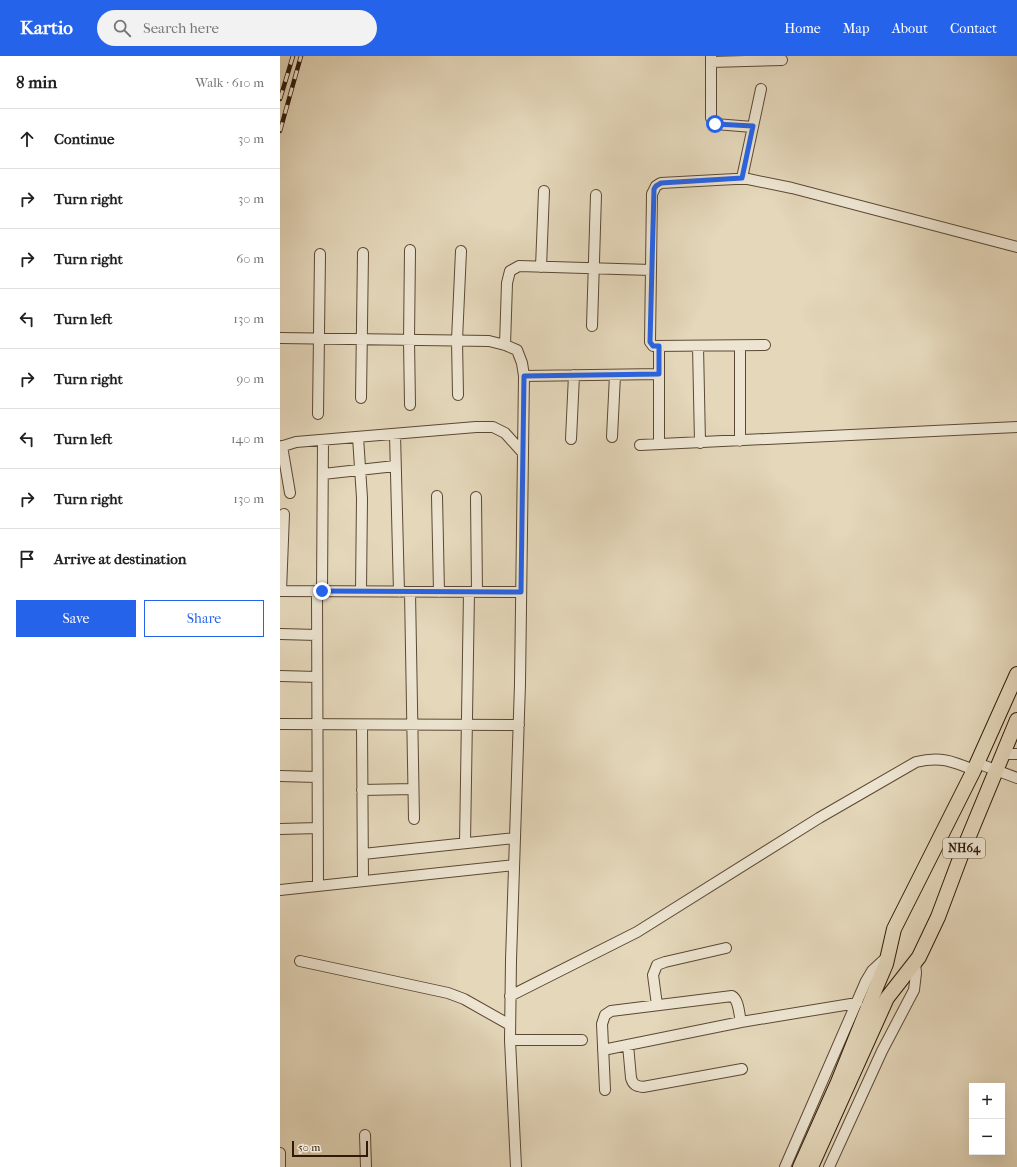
<!DOCTYPE html>
<html lang="en">
<head>
<meta charset="utf-8">
<style>
	:root { --surface:#fff; --page:#f2f2f2; --text:#222; --muted:#767676; --line:#e0e0e0; --accent:#2563eb }
	body { margin:0; font-family:"IM FELL French Canon",serif; background:var(--page); color:var(--text) }
	.controls { position:absolute; right:12px; bottom:12px; display:grid; overflow:hidden; border-radius:0px; box-shadow:0 4px 16px #0002 }
	.controls button { width:36px; height:36px; display:grid; place-items:center; padding:0; border:0; border-bottom:1px solid var(--line); background:var(--surface); color:var(--text); font:20px sans-serif }
	.scale { position:absolute; left:12px; bottom:10px; width:76px; box-sizing:border-box; padding-left:4px; border:2px solid #2f1908; border-top:0; font-size:11px; line-height:14px; white-space:nowrap; color:#2f1908; -webkit-text-stroke:3px #ede5d2; paint-order:stroke }
	.stop { position:absolute; width:12px; height:12px; margin:-9px; border:3px solid #2563eb; border-radius:50%; background:#fff }
	.stop.end { background:#2563eb; border-color:#fff; box-shadow:0 1px 4px #0008 }
	.list { margin:0; padding:0; list-style:none }
	h2 { display:flex; justify-content:space-between; align-items:center; height:52px; margin:0; padding:0 16px; font-size:17px }
	h2 small { font-size:13px; font-weight:400; color:var(--muted) }
	.list li { display:grid; grid-template-columns:26px 1fr auto; gap:12px; align-items:center; box-sizing:border-box; height:60px; padding:0 16px; border-top:1px solid var(--line) }
	.list b { display:block; font-size:15px; white-space:nowrap }
	.list em { font-size:13px; font-style:normal; color:var(--muted) }
	.actions { display:flex; gap:8px; padding:12px 16px }
	.actions a { flex:1; padding:9px 0; border:1px solid var(--accent); border-radius:0px; text-align:center; font-size:14px; color:var(--accent) }
	.actions .main { background:var(--accent); color:#fff }
	.icon { flex:none; width:22px; height:22px; fill:none; stroke:currentColor; stroke-width:2; stroke-linecap:round; stroke-linejoin:round }
	.map { position:relative; flex:none; width:737px; height:1111px; overflow:hidden }
	header { display:flex; align-items:center; gap:24px; box-sizing:border-box; height:56px; padding:0 20px; background:var(--accent); color:#fff }
	header strong { font-size:19px }
	nav { display:flex; gap:22px; margin-inline-start:auto; font-size:14px }
	.search { width:280px; height:36px; background:var(--page); display:flex; align-items:center; gap:10px; box-sizing:border-box; padding:0 14px; border-radius:22px; color:var(--muted); font-size:15px }
	main { display:flex }
	aside { flex:1; background:var(--surface) }
	.map>svg:first-child { display:block }
</style>
</head>
<body>
<header>
<strong>Kartio</strong>
<div class="search"><svg class="icon" aria-label="search" viewBox="0 0 24 24"><circle cx="10" cy="10" r="6"/><path d="M15 15l6 6"/></svg>Search here</div>
<nav><a>Home</a><a>Map</a><a>About</a><a>Contact</a></nav>
</header>
<main>
<aside>
<h2>8 min<small>Walk · 610 m</small></h2>
<ul class="list">
<li><svg class="icon" aria-label="ahead" viewBox="0 0 24 24"><path d="M12 20V5M6 11l6-6 6 6"/></svg><div><b>Continue</b></div><em>30 m</em></li>
<li><svg class="icon" aria-label="right" viewBox="0 0 24 24"><path d="M7 20v-9h11M14 6l5 5-5 5"/></svg><div><b>Turn right</b></div><em>30 m</em></li>
<li><svg class="icon" aria-label="right" viewBox="0 0 24 24"><path d="M7 20v-9h11M14 6l5 5-5 5"/></svg><div><b>Turn right</b></div><em>60 m</em></li>
<li><svg class="icon" aria-label="left" viewBox="0 0 24 24"><path d="M17 20v-9H6M10 6l-5 5 5 5"/></svg><div><b>Turn left</b></div><em>130 m</em></li>
<li><svg class="icon" aria-label="right" viewBox="0 0 24 24"><path d="M7 20v-9h11M14 6l5 5-5 5"/></svg><div><b>Turn right</b></div><em>90 m</em></li>
<li><svg class="icon" aria-label="left" viewBox="0 0 24 24"><path d="M17 20v-9H6M10 6l-5 5 5 5"/></svg><div><b>Turn left</b></div><em>140 m</em></li>
<li><svg class="icon" aria-label="right" viewBox="0 0 24 24"><path d="M7 20v-9h11M14 6l5 5-5 5"/></svg><div><b>Turn right</b></div><em>130 m</em></li>
<li><svg class="icon" aria-label="arrive" viewBox="0 0 24 24"><path d="M6 21V4h12l-3 4 3 4H6"/></svg><div><b>Arrive at destination</b></div></li>
</ul>
<div class="actions"><a class="main">Save</a><a>Share</a></div>
</aside>
<div class="map">
<svg width="737" height="1111" viewBox="0 0 737 1111">
	<rect width="100%" height="100%" fill="#e4d7ba"/>
	<filter id="stains"><feTurbulence type="fractalNoise" baseFrequency=".005" numOctaves="4"/><feColorMatrix values="0 0 0 0 .2 0 0 0 0 .09 0 0 0 0 .02 0 0 0 .5 -.17"/></filter>
	<radialGradient id="worn" r=".72"><stop offset=".6" stop-color="#630" stop-opacity="0"/><stop offset="1" stop-color="#630" stop-opacity=".3"/></radialGradient>
	<g fill="none" stroke-linecap="round" stroke-linejoin="round">
		<!-- minor casing -->
		<g stroke="#5c4834" stroke-width="12">
			<path id="minor" d="M431,0V62L435,68L473,71
				M431,6L502,4
				M462,122L481,33
				M130,194L129,284L130,349
				M261,211L264,135
				M312,270L316,139
				M0,282L209,285L225,289L237,294L242,307L244,320L240,628L231,904L230,984L236,1111
				M225,289L227,227L230,215L239,210L371,214
				M485,289L373,290L370,286L372,138L376,130L381,127L455,123H468L512,132L737,191
				M379,290V388
				M418,290L420,387
				M244,320L379,318
				M178,339L177,284L181,195
				M81,342L83,197
				M38,358L40,198
				M115,378L119,536
				M78,381L82,442L81,535
				M332,381L335,319
				M291,383L294,319
				M460,385V290
				M360,389L737,371
				M2,390L10,437
				M0,391L16,386L196,371H213L225,377L243,397
				M43,418L115,410
				M157,440L159,536
				M196,441L197,536
				M0,535L241,536
				M1,535L4,458
				M37,535L38,830
				M42,535L43,384
				M130,536L134,763
				M0,578L37,579
				M0,620L37,621
				M0,668L239,669
				M82,669L83,825
				M722,698H737
				M697,707L737,722
				M0,720L37,721
				M82,734L133,733
				M0,773L38,772
				M185,787L189,536
				M83,798L235,782
				M0,834L234,809
				M20,905L168,937L184,943L230,969
				M230,940L357,876L539,762L636,706C660,700 672,705 694,714
				M377,949L373,919L377,909L385,906L446,892
				M230,984H302
				M348,989L351,1022C353,1029 356,1030 363,1031L462,1013
				M323,994L461,966L577,947
				M325,1034L322,968L325,959L331,955L452,940C459,944 459,958 461,966
				M85,1079L86,1111
				M0,1097V1111
				M505,1111L586,925L592,915L607,901
				M549,1111L602,995L634,934L636,917L635,906"/>
		</g>
		<!-- highway casing -->
		<g stroke="#2f1908" stroke-width="16">
			<path id="highway" d="M520,1111L558,1026L595,934L606,908L614,873L694,714L737,618
				M531,1111L607,942L639,901L658,861L682,797L737,664"/>
		</g>
		<!-- minor -->
		<use href="#minor" stroke="#ede5d2" stroke-width="10"/>
		<!-- highway -->
		<use href="#highway" stroke="#e4d7ba" stroke-width="14"/>
		<!-- rail casing -->
		<g stroke="#2f1908" stroke-width="4.5">
			<path id="rail" d="M0,43L13,0
				M0,75L21,0"/>
		</g>
		<!-- rail -->
		<use href="#rail" stroke="#ede5d2" stroke-width="3" stroke-dasharray="9" stroke-linecap="butt"/>
	</g>
	<g fill="none" stroke-linecap="round" stroke-linejoin="round">
		<!-- route -->
		<path stroke="#2563eb" stroke-width="5" d="M42,535L241,536L244,320L379,318V290H373L370,286L374,133L376,130L381,127L462,122L473,70L435,68"/>
	</g>
	<g text-anchor="middle" dominant-baseline="central" stroke-width="3" stroke-linejoin="round" paint-order="stroke">
		<!-- shield labels -->
		<rect fill="#ede5d2" stroke="#685645" stroke-width="1" x="663" y="782" width="42" height="20" rx="3"/>
		<g font-size="12" font-weight="bold" fill="#2f1908">
			<text x="684" y="792">NH64</text>
		</g>
	</g>
	<rect width="100%" height="100%" filter="url(#stains)"/>
	<rect width="100%" height="100%" fill="url(#worn)"/>
</svg>
<div class="controls">
<button>+</button>
<button>−</button>
</div>
<div class="scale">50 m</div>
<div class="stop" style="left:435px;top:68px"></div>
<div class="stop end" style="left:42px;top:535px"></div>
</div>
</main>
</body>
</html>
